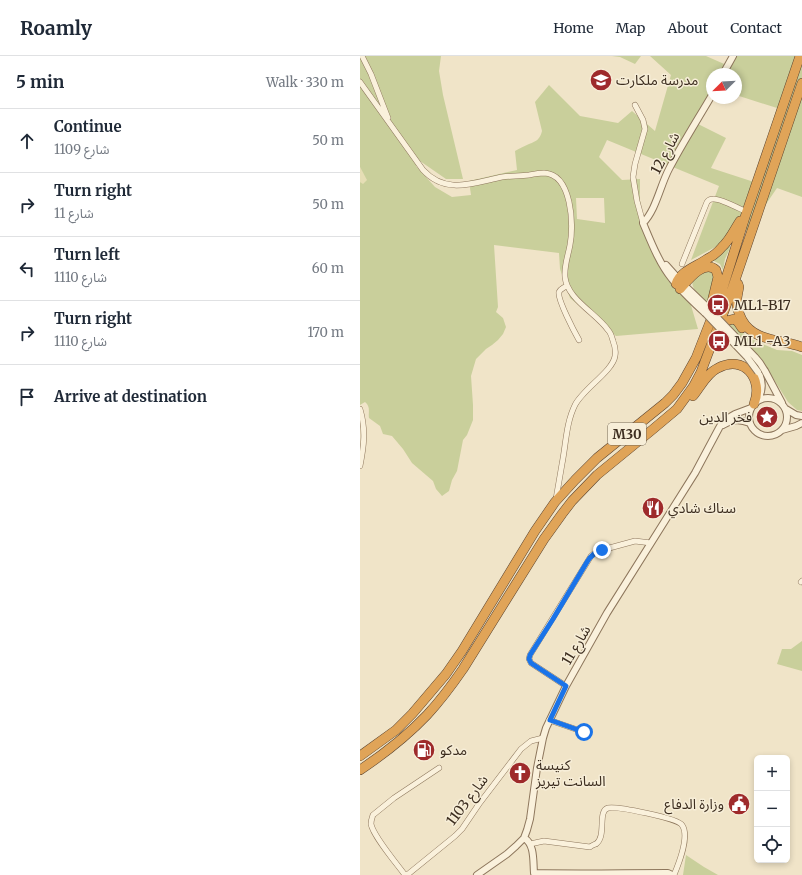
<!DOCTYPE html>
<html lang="en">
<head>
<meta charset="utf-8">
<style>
	:root { --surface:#fff; --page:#f6f6f7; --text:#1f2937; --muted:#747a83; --line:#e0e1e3 }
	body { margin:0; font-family:Merriweather,"Noto Sans Arabic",serif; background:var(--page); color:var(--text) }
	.controls { position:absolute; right:12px; bottom:12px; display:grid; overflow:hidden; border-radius:6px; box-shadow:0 2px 6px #0003 }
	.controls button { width:36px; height:36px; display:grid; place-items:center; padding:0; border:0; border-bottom:1px solid var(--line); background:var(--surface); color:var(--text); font:20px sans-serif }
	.compass { position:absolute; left:346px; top:12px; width:36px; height:36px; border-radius:50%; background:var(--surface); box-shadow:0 2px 6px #0003; rotate:246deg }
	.stop { position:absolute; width:12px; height:12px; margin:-9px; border:3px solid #1a73e8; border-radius:50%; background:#fff }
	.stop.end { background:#1a73e8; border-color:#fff; box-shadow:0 1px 4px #0008 }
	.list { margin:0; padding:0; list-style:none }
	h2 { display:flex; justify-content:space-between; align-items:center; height:52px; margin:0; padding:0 16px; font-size:17px }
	h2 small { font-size:13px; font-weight:400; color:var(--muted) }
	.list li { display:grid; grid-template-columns:26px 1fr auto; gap:12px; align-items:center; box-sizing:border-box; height:64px; padding:0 16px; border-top:1px solid var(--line) }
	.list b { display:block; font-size:15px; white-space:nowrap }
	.list p { margin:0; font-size:13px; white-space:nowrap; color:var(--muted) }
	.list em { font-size:13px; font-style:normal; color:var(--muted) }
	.icon { flex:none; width:22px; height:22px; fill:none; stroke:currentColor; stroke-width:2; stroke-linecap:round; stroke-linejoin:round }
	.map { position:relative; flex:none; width:442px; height:819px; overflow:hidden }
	header { display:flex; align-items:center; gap:24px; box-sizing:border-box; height:56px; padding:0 20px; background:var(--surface); border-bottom:1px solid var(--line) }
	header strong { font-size:19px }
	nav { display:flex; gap:22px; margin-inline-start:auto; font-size:14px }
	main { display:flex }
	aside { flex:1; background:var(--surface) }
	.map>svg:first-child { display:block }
</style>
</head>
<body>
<header>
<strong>Roamly</strong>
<nav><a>Home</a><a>Map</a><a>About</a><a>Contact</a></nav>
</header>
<main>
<aside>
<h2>5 min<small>Walk · 330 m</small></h2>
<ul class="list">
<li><svg class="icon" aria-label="ahead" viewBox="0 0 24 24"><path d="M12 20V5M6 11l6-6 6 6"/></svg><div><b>Continue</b><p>شارع 1109</p></div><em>50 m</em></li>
<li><svg class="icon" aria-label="right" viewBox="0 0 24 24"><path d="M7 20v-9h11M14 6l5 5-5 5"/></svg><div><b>Turn right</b><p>شارع 11</p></div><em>50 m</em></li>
<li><svg class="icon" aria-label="left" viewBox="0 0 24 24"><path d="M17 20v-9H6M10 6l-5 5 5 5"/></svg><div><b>Turn left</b><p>شارع 1110</p></div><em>60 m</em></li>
<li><svg class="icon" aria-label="right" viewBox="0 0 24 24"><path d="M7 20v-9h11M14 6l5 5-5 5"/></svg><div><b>Turn right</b><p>شارع 1110</p></div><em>170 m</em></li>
<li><svg class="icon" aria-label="arrive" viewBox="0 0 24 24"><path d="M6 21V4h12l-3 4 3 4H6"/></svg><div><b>Arrive at destination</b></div></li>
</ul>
</aside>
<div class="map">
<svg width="442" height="819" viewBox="0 0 442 819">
	<rect width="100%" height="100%" fill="#f0e4c8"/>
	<!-- farmland -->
	<path fill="#e6deb5" d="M0,111L8,124L3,129L0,126Z"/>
	<!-- green -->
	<path fill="#c9cf9b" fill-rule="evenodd" d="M0,0H81L79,15L83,39L103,123H86L60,105L56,110L75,131L92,141L111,139L109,125L157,114L155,95C159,93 164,90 169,88C177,85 180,83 182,75L175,46L189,29L220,60L258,67L272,55L295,75L311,19L290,0H346L371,11L376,0H442V141L417,132L389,173L331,204L359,130L247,84L239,101L262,124L280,123V145L284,165L295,193L330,246L338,273L256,280L210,242L200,213L199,197L134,189L138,251L136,256L143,262L146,271L143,278L138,284L132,289L126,293L116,303L111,320L113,349V364L107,379L103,384L97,415L92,424L89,435L82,440L76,433L73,425L52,407L43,393L32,380L23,378L20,370L9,362C8,356 11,351 5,346L0,349V126L3,128L7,124L0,111ZM352,18H376V39L417,52L394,126L351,112L366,82L338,68L354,42H352ZM216,142H244L245,167L217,163Z
		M252,0H281L275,8L260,1Z
		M370,189V192L365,203L363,214L360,208L352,204Z
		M347,214L354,216L355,229L348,248C342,241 325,230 336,221C339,218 344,216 347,214Z
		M372,266L385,279L391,283L417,294L432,295L442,299V355L437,354L428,346L403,306L367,268Z
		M442,585V615L417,608L422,593H431Z
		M326,799L344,811L358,819H323Z"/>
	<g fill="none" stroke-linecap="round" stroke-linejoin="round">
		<!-- minor casing -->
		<g stroke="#8d765c" stroke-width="6">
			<path id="minor" d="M2,0L11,18L28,62
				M0,26L63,114C86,139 113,127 142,121C151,120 160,120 169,119C174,118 179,117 184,117C212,118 214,169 210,189C208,200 204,210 205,221C207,243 236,257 248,274C251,277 252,281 253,285C255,290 256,295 255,300C253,315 223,333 215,349C206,367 206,388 202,408C200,420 198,431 196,443
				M275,49L283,64L285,73L275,108L273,121L277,145L283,167
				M322,208L347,146C349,144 349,143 353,143C360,142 380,153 387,156
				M206,230C204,232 200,233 199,236C197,243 215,277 219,284
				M0,353C6,373 4,390 0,410
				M441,526L442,525
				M206,630L171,607L169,603L170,599L231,500L236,496L242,494L275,485L291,487
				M189,664L224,676
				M170,788L184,785L230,791C231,790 235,788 236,788C247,780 237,755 248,752C256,750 318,762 322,769C330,780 319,807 314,819
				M45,819C37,808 13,780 11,768C11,764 12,762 13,759L34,742L79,712
				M47,819L95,780L102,773L119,748L161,693L171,685L183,682"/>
		</g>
		<!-- tertiary casing -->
		<g stroke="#8d765c" stroke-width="8">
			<path id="tertiary" d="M363,18L373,0
				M306,209L324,229L348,252
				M345,257C333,246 321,235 312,223C299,207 291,186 283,167C296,154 300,130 309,113C322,88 338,63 352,39
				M405,315L422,347
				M389 361a19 19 0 1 1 38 0a19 19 0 1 1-38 0Z
				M398,343C403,334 403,325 398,316
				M426,353L436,359L442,360
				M363,369C372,363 380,363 390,367
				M422,374L436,370L442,367
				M164,782C175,788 173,806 174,817C219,818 264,817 308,817L312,819
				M117,819L147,798L156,790L164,782L167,774L170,763L177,712L183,682L186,672L206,630L247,557L335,417L359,372L363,365L375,358L391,352"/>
		</g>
		<!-- motorway casing -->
		<g stroke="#5b4430" stroke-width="10">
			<path id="motorway" d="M375,226L378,228L379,231C378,237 376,243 377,249C377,254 380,259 382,264C394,286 421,283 442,291
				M316,228C320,215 337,210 347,203C353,200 358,196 362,191C370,184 374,174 380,165
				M320,233C328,224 344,203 356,214L358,221L352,246
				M359,269L366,265L374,263L378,266L382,272
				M333,340C341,330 347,317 358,312C384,298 404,323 394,348
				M0,700L36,674L52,658L86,618L102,595L175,475L195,446L215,424L237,402L305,347L313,339L322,327L336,302L361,238L386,158L440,0
				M0,714C24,698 47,680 67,659C80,645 92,629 103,613L184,483L202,458L212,445L237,419L292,374L317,353L333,331L341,316L369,242L442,27"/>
		</g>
		<!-- minor -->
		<use href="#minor" stroke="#faf1dc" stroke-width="5"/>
		<!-- tertiary -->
		<use href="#tertiary" stroke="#faf1dc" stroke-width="6"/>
		<!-- motorway -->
		<use href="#motorway" stroke="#e0a458" stroke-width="9"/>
		<!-- tertiary-bridge casing -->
		<g stroke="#8d765c" stroke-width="8" stroke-linecap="butt">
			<path id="tertiary-bridge" d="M348,252L395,301L400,307L405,315
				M345,257L387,301L398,316"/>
		</g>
		<!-- tertiary-bridge -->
		<use href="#tertiary-bridge" stroke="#faf1dc" stroke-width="6"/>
	</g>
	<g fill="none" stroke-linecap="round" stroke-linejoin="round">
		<!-- route -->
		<path stroke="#1a73e8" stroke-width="5" d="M224,676L190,664L206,630L171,607L169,603L170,599L193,563L227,506C231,499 235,496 242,494"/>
	</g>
	<!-- icons -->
	<defs>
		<g id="school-disc" transform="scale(1.15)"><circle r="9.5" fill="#9e2a2b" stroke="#f7eed8"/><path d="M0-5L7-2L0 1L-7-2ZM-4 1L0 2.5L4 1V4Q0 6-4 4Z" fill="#fff"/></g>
		<g id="bus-disc" transform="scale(1.15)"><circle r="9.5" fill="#9e2a2b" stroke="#f7eed8"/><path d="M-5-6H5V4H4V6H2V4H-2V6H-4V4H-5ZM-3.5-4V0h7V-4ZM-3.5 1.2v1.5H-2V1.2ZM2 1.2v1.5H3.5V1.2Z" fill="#fff"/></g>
		<g id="sight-disc" transform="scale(1.15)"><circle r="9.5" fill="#9e2a2b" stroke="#f7eed8"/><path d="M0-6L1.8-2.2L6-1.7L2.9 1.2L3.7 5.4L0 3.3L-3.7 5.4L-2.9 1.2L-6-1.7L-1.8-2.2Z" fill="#fff"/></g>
		<g id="restaurant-disc" transform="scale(1.15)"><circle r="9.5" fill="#9e2a2b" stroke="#f7eed8"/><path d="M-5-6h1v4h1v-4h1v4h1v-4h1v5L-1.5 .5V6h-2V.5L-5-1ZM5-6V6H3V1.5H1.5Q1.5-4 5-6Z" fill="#fff"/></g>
		<g id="fuel-disc" transform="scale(1.15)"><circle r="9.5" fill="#9e2a2b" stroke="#f7eed8"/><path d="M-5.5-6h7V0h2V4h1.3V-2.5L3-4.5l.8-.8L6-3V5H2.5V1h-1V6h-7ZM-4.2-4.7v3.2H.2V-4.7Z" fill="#fff"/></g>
		<g id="church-disc" transform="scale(1.15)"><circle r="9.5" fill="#9e2a2b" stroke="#f7eed8"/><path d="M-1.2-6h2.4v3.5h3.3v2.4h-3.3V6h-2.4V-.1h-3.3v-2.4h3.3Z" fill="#fff"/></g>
		<g id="civic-disc" transform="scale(1.15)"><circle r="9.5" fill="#9e2a2b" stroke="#f7eed8"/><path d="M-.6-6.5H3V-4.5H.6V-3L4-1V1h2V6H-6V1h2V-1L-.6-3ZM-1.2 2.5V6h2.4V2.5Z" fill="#fff"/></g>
	</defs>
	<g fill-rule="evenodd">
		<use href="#school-disc" x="241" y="24"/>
		<use href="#bus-disc" x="358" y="249"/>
		<use href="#bus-disc" x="359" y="285"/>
		<use href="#sight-disc" x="407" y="361"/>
		<use href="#restaurant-disc" x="293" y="452"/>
		<use href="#fuel-disc" x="64" y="694"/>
		<use href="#church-disc" x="160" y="717"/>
		<use href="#civic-disc" x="379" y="748"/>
	</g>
	<g text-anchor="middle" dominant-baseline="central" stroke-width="3" stroke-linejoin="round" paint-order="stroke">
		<!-- shield labels -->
		<rect fill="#f7eed8" stroke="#756857" stroke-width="1" x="248" y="367" width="38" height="22" rx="3"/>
		<g font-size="13" font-weight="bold" fill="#3d2e20">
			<text x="267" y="378">M30</text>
		</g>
		<!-- poi labels -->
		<g font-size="14" fill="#3d2e20" stroke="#f7eed8" text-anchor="start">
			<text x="256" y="24">مدرسة ملكارت</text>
			<text x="374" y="249">ML1-B17</text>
			<text x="374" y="285">ML1 -A3</text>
			<text x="392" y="361" text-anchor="end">فخر الدين</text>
			<text x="308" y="452">سناك شادي</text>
			<text x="80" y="694">مدكو</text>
			<text x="176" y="709">كنيسة<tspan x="176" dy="16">السانت تيريز</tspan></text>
			<text x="364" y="748" text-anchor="end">وزارة الدفاع</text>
		</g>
		<!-- street labels -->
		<g font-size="14" fill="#3d2e20" stroke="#f7eed8">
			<text transform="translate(305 97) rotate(-62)">شارع 12</text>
			<text transform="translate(216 589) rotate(-60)">شارع 11</text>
			<text transform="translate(107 744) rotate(-53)">شارع 1103</text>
		</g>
	</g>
</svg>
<div class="controls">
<button>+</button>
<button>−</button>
<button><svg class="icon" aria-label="locate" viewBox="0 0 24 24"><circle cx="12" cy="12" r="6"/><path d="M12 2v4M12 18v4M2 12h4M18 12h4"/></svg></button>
</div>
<svg class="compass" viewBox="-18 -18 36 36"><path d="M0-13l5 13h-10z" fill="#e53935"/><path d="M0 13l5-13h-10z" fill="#747a83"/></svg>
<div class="stop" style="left:224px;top:676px"></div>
<div class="stop end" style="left:242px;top:494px"></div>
</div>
</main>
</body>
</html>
